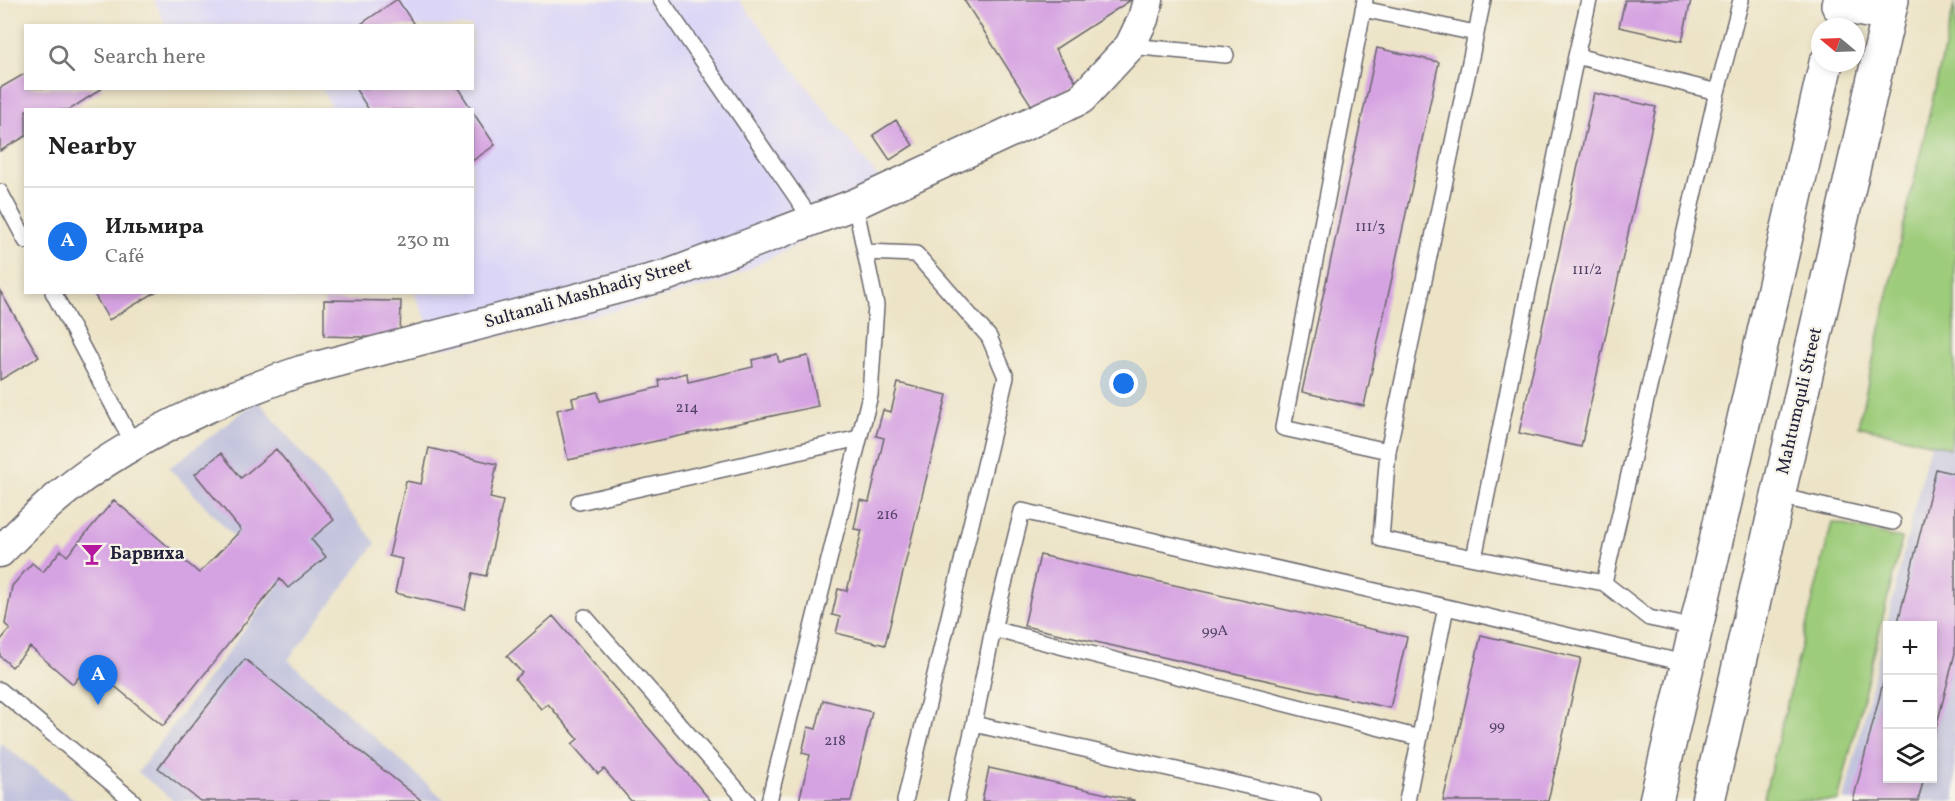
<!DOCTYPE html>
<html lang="en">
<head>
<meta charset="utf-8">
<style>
	:root { --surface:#fff; --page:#f2f2f2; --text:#222; --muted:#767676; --line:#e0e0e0; --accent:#1a73e8 }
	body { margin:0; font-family:Vollkorn,serif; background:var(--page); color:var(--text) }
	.controls { position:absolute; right:18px; bottom:18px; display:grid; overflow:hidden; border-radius:0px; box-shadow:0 3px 9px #0003 }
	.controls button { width:54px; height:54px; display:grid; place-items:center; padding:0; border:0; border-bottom:2px solid var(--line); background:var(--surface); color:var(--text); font:30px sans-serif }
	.compass { position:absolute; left:1811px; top:18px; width:54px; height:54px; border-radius:50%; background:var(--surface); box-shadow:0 3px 9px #0003; rotate:289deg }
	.you { position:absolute; left:1124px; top:384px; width:21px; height:21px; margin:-15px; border:4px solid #fff; border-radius:50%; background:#1a73e8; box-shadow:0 0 0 9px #1a73e833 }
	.badge { display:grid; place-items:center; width:39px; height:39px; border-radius:50%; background:var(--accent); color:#fff; font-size:20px; font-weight:700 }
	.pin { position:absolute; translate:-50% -50px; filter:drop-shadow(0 2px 3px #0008) }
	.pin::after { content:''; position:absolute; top:32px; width:21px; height:18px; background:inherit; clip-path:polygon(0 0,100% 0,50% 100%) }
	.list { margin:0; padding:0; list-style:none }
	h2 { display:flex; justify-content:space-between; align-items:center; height:78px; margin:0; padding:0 24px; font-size:26px }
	h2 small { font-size:20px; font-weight:400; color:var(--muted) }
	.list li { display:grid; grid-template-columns:39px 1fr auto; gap:18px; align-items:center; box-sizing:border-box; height:108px; padding:0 24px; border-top:2px solid var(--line) }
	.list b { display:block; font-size:22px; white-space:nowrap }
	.list p { margin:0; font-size:20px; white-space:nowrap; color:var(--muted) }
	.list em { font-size:20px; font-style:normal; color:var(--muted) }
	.icon { flex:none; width:33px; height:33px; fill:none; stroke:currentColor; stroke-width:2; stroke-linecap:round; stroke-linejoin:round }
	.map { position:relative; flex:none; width:1955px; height:801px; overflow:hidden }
	.search { position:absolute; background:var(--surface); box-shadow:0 3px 9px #0003; left:24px; top:24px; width:450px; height:66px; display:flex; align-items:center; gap:15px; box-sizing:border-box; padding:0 21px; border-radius:0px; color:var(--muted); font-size:22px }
	.panel { position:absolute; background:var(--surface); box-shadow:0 3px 9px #0003; left:24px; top:108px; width:450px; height:186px; border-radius:0px }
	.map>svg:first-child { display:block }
</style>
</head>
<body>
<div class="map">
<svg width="1955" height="801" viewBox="0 0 1955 801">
	<rect width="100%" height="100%" fill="#f7f3e8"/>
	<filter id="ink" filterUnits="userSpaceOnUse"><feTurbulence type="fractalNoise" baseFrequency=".0167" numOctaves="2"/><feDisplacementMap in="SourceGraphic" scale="12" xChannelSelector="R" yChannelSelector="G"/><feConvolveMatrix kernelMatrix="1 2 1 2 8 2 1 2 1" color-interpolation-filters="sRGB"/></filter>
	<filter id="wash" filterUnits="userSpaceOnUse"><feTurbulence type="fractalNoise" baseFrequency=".008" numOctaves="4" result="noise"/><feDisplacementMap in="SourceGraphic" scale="24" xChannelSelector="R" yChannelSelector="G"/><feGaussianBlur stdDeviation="1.35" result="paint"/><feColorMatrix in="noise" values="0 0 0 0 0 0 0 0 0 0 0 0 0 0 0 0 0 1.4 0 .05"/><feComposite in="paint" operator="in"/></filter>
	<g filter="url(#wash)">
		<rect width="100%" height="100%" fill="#ede4c7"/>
		<!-- built -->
		<path fill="#dbd6f7" d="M154,0H739L893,196L725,281L610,312L440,349L414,293L472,292V110L332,109L322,89L472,88V26L166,25Z"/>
		<!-- industrial -->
		<path fill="#c1c2dd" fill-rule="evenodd" d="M1955,364V801H1844L1926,460ZM1888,626H1932V778H1888Z
			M258,400L376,543L288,660L446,801H174L138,772L279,584L169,468Z
			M0,743L74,799L77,801H0Z"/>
		<!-- green -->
		<path fill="#9dcc7a" stroke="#60775a" stroke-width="1.5" d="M1955,1V422L1950,448L1858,426Z
			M1832,522L1902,539L1838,801H1763Z"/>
		<g id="blocks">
			<!-- building -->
			<path fill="#d6a3e2" d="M396,0H398L415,26H358Z
				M964,0H1131L1055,49L1077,83L1035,111Z
				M1625,0H1691L1682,41L1619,27Z
				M1377,48L1439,62L1364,406L1302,392Z
				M26,73V88H103L69,110H26V136L0,151V88Z
				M355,88H458L472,110H369Z
				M1594,93L1656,107L1581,447L1519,433Z
				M472,111L495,145L472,161Z
				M896,120L913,145L890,160L873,135Z
				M0,291L39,357L0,380Z
				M93,292H156L109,320Z
				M324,300L401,301L400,338L324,336Z
				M777,354L779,362L808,356L818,406L568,460L557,410L574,406L572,398L598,392L600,401L660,387L659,380L687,373L688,382L753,367L752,360Z
				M898,383L947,395L885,645L836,633L840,617L832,615L838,589L847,591L862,530L854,529L860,500L869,502L884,438L876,436L883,410L891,412Z
				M429,448L497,464L490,498L503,501L486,576L473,573L465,609L395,593L402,559L389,556L406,481L421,484Z
				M276,449L334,520L311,539L326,557L288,588L280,579L163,726L89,665L73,684L30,647L12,667L0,656V641L10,629L5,624L12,586L32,563L43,572L61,550L67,556L114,500L199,573L241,530L195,474L221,453L241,478Z
				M1936,469L1955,474V653L1933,740L1932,626H1897Z
				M1040,555L1407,637L1390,708L1024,626Z
				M553,616L711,801H631L604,769L598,774L572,744L578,739L548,704L541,709L515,679L522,673L507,656Z
				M1481,635L1581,658L1548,801H1443Z
				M245,659L422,801H200L158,768Z
				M1887,667L1888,778H1924L1918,801H1853Z
				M823,700L872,712L851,801H799L810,755L802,753L808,727L816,729Z
				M989,768L1134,800V801H982Z"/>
		</g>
	</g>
	<g filter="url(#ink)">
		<use href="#blocks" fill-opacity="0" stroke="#69666c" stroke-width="1.5"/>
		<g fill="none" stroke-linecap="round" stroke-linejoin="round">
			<!-- lane casing -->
			<g stroke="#69666c" stroke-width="18">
				<path id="lane" d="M661,0L812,220
					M1365,0L1283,428L1388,451L1381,539L1474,558
					M1589,0L1576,56L1474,558L1604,583L1649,618L1697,628
					M1363,9L1475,33
					M1130,46L1226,55
					M1576,56L1717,92
					M0,192L26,241
					M865,252L916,254L989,337L1006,377L905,801
					M53,292L134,445
					M1388,451L1483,0
					M1778,496L1893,522
					M579,502L859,438
					M1604,583L1717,92L1741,0
					M585,617L747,801
					M993,629L1420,738
					M0,690L133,801
					M974,724L1313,801
					M769,801L870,395L876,305L855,204
					M956,801L974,724L993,629L1022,511L1446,607
					M1407,801L1446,607L1689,664"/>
			</g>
			<!-- street casing -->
			<g stroke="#69666c" stroke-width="33">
				<path id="street" d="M0,552C21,531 41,510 64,492C131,437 220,399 301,371L668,275L855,204L1081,99L1130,46L1143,19L1148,0"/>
			</g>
			<!-- primary casing -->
			<g stroke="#69666c" stroke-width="36">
				<path id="primary" d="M1838,5L1888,15
					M1656,801L1826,63
					M1708,801L1892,0"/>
			</g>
			<!-- lane -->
			<use href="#lane" stroke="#fff" stroke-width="15"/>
			<!-- street -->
			<use href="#street" stroke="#fff" stroke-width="30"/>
			<!-- primary -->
			<use href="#primary" stroke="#fff" stroke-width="33"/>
		</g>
	</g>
	<!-- icons -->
	<defs>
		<g id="bar-bare" transform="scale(1.8)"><path d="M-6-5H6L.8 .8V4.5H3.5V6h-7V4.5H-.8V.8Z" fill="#b5179e" stroke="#f7f3e8" stroke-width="2.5" paint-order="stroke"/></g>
	</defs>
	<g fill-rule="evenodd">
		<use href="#bar-bare" x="92" y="554"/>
	</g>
	<g text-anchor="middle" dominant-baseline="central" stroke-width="4.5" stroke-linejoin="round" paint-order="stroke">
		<!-- number labels -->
		<g font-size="15" fill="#4f4265">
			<text x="1370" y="227">111/3</text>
			<text x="1587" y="270">111/2</text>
			<text x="687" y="408">214</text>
			<text x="887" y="515">216</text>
			<text x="1215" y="631">99A</text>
			<text x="1497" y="726">99</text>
			<text x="835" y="741">218</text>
		</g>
		<!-- street labels -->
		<g font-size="18" fill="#22223b" stroke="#f7f3e8">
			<text transform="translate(588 294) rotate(-16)">Sultanali Mashhadiy Street</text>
			<text transform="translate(1800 401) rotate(-77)">Mahtumquli Street</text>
		</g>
		<!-- poi labels -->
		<g font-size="18" font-weight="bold" fill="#22223b" stroke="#f7f3e8" text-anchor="start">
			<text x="110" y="554">Барвиха</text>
		</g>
	</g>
</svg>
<div class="controls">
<button>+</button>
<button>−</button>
<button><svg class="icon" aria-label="layers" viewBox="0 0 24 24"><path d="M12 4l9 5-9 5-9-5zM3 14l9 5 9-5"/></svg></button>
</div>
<svg class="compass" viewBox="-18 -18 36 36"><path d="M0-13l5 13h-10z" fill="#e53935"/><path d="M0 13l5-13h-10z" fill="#767676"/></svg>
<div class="you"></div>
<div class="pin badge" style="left:98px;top:705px">A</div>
<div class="search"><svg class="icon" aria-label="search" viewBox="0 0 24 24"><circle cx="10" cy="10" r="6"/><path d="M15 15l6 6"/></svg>Search here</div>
<section class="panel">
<h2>Nearby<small></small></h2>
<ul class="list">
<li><span class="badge">A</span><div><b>Ильмира</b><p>Café</p></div><em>230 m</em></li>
</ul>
</section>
</div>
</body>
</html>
